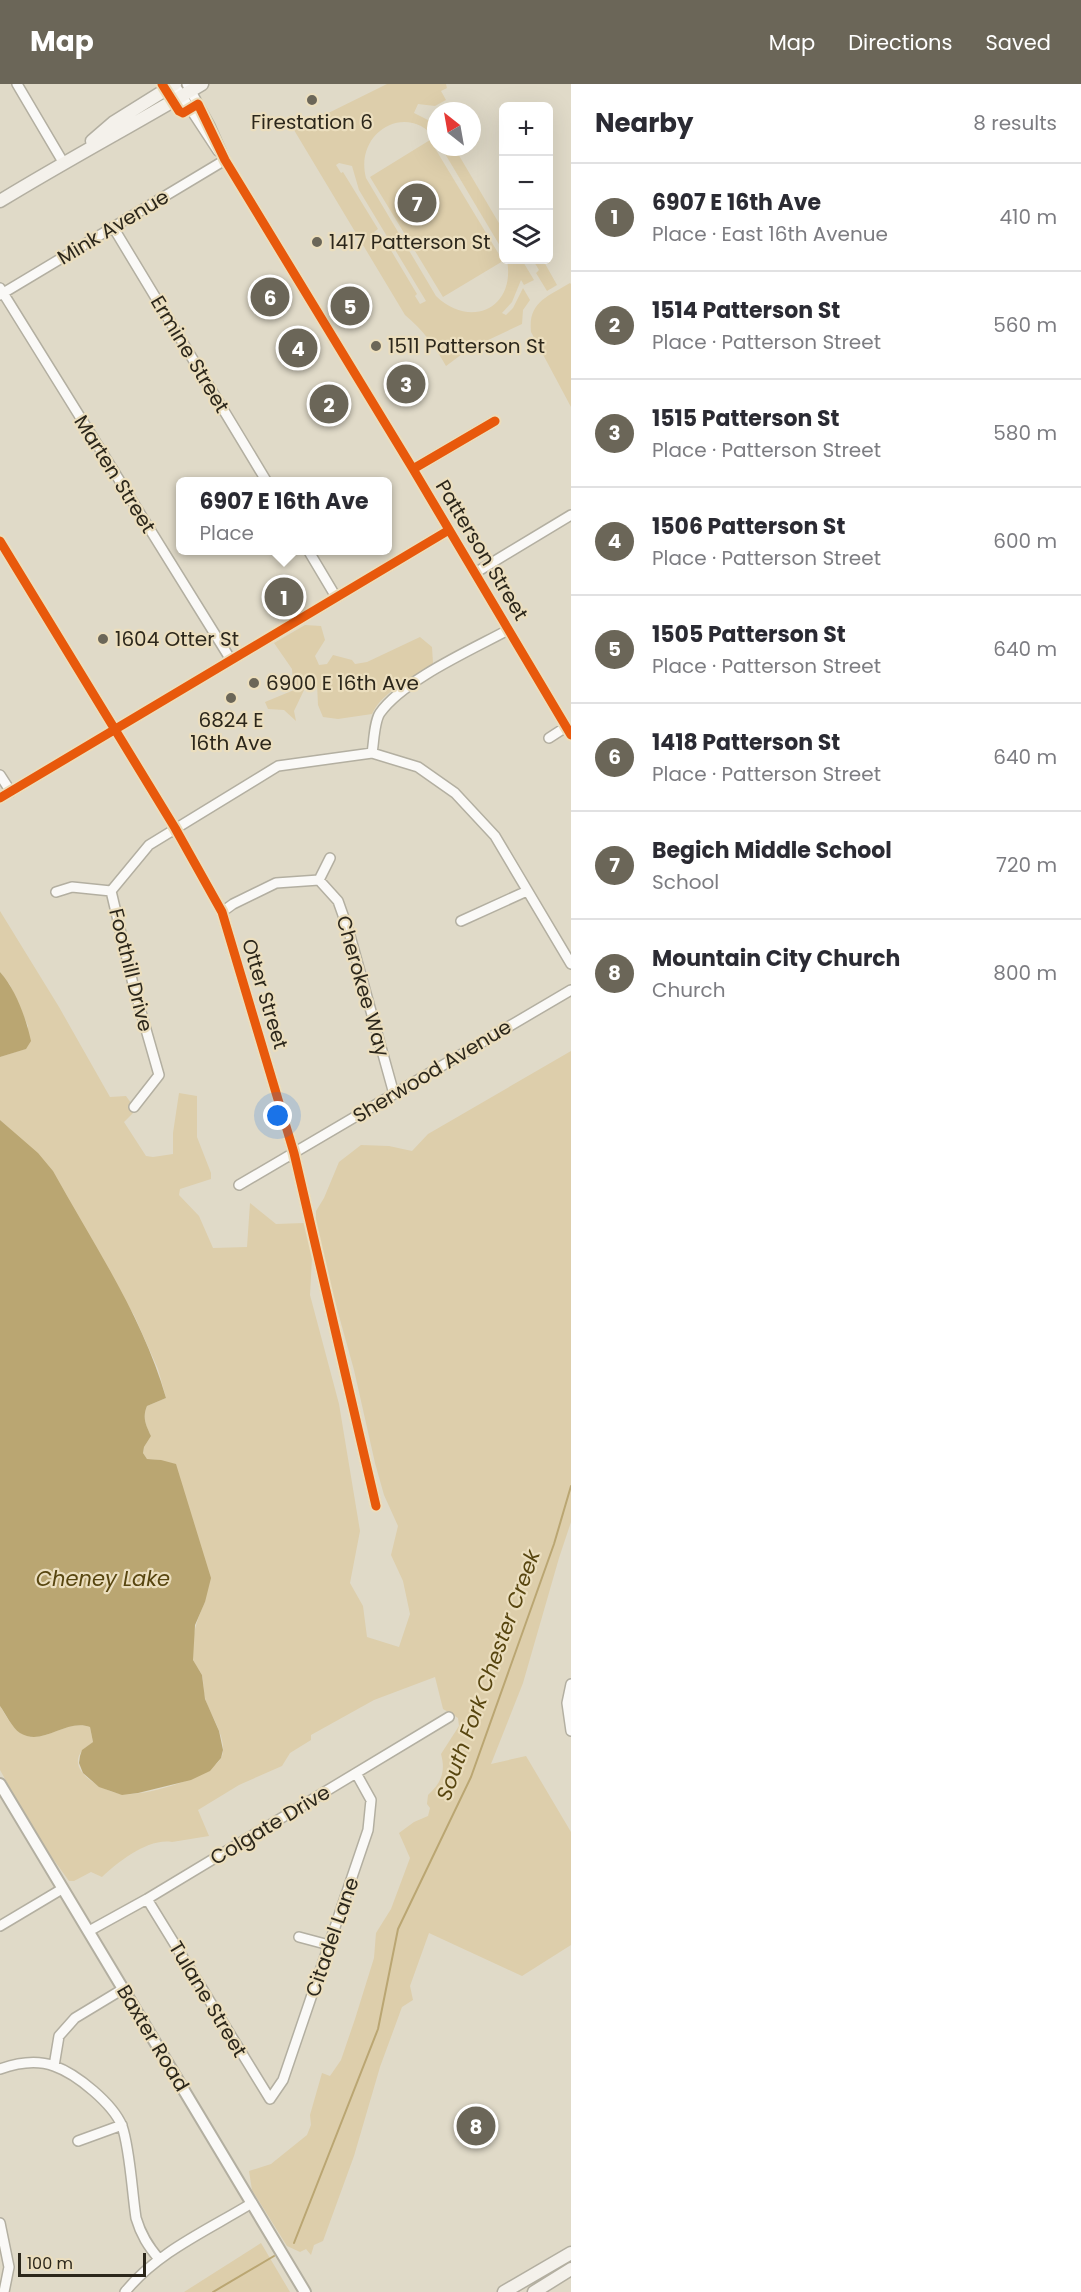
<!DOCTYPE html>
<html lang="en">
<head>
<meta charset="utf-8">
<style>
	:root { --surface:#fff; --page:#f2f2f3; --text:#2b2b33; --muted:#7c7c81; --line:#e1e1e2; --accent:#6b6658 }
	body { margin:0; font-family:Poppins,sans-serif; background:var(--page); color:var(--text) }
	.controls { position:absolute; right:18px; top:18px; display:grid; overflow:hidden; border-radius:9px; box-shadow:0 6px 24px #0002 }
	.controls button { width:54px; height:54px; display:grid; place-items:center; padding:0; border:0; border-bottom:2px solid var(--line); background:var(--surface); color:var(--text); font:30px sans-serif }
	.compass { position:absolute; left:427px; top:18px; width:54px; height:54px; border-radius:50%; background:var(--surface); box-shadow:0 6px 24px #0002; rotate:329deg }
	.scale { position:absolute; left:18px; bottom:15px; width:128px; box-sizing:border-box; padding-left:6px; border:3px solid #2c271b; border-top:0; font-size:16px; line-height:21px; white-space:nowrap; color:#2c271b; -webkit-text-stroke:4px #ebdebe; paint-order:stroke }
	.you { position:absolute; left:278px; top:1032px; width:21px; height:21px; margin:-15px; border:4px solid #fff; border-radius:50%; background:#1a73e8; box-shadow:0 0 0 9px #1a73e833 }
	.badge { display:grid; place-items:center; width:39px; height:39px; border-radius:50%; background:var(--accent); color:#fff; font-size:20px; font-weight:700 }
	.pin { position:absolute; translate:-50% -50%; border:3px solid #fff; box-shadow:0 2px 6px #0006 }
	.popup { position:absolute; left:176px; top:393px; width:216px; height:78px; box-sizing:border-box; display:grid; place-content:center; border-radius:9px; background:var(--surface); filter:drop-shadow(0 2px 4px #0005); font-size:20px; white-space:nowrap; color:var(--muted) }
	.popup b { font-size:22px; color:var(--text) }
	.popup::after { content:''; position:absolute; left:50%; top:100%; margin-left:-12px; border:12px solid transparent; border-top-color:var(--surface) }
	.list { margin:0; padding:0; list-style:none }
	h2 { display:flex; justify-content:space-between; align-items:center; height:78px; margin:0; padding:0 24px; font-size:26px }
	h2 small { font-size:20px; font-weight:400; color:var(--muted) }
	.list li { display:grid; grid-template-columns:39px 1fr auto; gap:18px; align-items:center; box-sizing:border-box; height:108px; padding:0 24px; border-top:2px solid var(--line) }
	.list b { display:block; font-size:22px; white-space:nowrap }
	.list p { margin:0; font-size:20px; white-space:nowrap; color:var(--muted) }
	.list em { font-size:20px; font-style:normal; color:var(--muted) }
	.icon { flex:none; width:33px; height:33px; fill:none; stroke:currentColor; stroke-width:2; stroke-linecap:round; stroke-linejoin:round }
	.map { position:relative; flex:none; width:571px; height:2208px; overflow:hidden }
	header { display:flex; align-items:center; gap:36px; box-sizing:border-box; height:84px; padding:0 30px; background:var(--accent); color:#fff }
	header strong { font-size:28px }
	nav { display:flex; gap:33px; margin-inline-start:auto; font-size:21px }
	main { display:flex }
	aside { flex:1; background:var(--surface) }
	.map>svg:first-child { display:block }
</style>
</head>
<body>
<header>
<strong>Map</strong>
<nav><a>Map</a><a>Directions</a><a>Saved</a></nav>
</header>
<main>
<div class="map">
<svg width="571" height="2208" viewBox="0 0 571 2208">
	<rect width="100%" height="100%" fill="#e0dac8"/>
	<!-- green -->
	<path fill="#ddceab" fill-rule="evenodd" d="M387,0H446L447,4L441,7L446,16L435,22L418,20L414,29L436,40V55C407,17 354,48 366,94L436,212C470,245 516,225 507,176H522L534,196L524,201L521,196L512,218L502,229L506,231L513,224L523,204L530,216L523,226L522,240L469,265L446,282C435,262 423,246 405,231L294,46ZM339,79L352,82L359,106L426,217L420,220L415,212L417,210L383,153L378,155L374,148L378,145L343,88L341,89L336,81Z
		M430,56L503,177L443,213L370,93Z
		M441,63H454L503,146V167Z
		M533,176H543L557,201L547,207L536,189L539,186Z
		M570,199L571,200V323L531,248C528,218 547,213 570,199Z
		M305,541L321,542L325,556L315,572L319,581L327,580L333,571L352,576L355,580L367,578L420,553L432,563L433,579C412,597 384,605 372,630L338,635L323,633L318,621L317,600L305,604L294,627L296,637L284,626L268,625L265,618L294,606L292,585L274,559Z
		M0,827L59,923L110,1013L126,1012L136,1026L124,1038L146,1072L153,1073L173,1070V1049L179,1009L197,1012V1053L211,1089V1095L180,1105L179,1111L199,1132L213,1164L247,1163L250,1119L276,1140L304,1139L312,1174L310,1211L339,1320L360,1447L350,1499L363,1522L367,1553L399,1563L410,1530L403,1497L391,1471L398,1442L384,1411L375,1379L354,1286L316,1149V1127L324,1114L339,1078L361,1061L389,1062L412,1067L428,1050L571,967V1438L559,1474L523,1599L491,1680L526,1672L571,1748V1861L522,1892L429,1849L410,1902L413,1916L402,1923L380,1983L354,2072L323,2157L314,2161L311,2171L306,2165L300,2168L287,2162L252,2106L249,2087L271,2080L307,2051L311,2041L310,2031L322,1989L330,1992L341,1976L355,1935L374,1874L376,1849L391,1825L410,1774L399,1749L414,1738L428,1732L430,1724L427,1720L428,1711C441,1699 446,1688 441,1670L459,1642L458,1634L443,1625L435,1593L374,1616L311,1651V1656L290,1669L282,1682L239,1701L198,1726L209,1752L172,1758C148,1754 118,1778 102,1793L91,1788L74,1797H69L38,1754L0,1686V1622C5,1630 12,1644 21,1649C43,1663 65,1634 90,1643L93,1658C90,1661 85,1663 82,1667C65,1687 105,1708 121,1710C143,1713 210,1694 221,1674C230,1658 209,1629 205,1614C203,1607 204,1598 202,1591C200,1586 194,1581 193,1575C190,1556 197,1535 205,1518L161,1376L147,1375L143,1369L144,1363L151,1352C146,1341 142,1334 147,1322L166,1314L158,1285L134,1231L10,1045L0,1036V973L25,965L28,942L10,901L0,888Z
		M261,2159L290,2208H184Z"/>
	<!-- water -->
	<path fill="#baa672" d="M0,888C16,906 26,934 31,957L26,965L0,973Z
		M0,1036L38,1069L53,1087C94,1161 143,1233 166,1314L147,1322C142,1334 146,1341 151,1352L144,1363L143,1369L147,1375L161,1376L176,1380L211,1494L205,1518L195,1541L193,1576L202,1591L205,1615L219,1647L223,1666L221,1674L210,1687L191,1696L138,1709L122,1711L99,1703L83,1689L79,1679L80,1672L82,1666L93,1658L90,1643C66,1634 43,1663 20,1649C12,1644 6,1630 0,1622Z"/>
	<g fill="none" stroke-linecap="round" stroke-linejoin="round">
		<!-- stream -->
		<path stroke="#baa672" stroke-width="2" d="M294,2159L378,1945L398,1845L471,1693L554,1460L571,1402
			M213,2208L274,2172"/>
		<!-- minor casing -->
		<g stroke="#b3afa1" stroke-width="12">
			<path id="minor" d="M17,0L63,78
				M174,0L218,67
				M187,0L210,42L225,76L413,385L571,651
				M113,143L267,398
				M0,204L231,576
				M0,211L225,76
				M413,385L495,337
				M0,457L175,744L222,828L294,1069L376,1422
				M308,466L336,513
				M475,489L571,431
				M549,654L566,643
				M372,669C374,658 374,638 380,629C403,596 473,565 508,546
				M0,691L11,708
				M0,714L449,446
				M319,796L330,774
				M56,808L72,803L111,807
				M222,828L233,820L276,799L319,796L338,817L349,848L394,1010
				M461,837L527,807
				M134,1023L159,991L133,900L111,807L149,761L278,682L372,669L418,683L455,709L495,752L571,880
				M239,1101L571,906
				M571,1600L567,1619L571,1647
				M147,1815L270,2015L283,1996L368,1746L371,1716L356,1689
				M0,1842L62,1805
				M89,1847L147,1815L449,1633
				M299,1853L329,1861
				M54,1982L59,1952L75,1934L123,1905
				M0,1985C17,1979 37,1976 54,1982C77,1990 113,2020 122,2042C130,2065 132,2108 136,2134C141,2151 148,2162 159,2175
				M78,2057L122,2041
				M0,2139L9,2183L4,2208
				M125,2208C157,2168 208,2146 252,2119"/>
		</g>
		<!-- tertiary casing -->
		<g stroke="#b3afa1" stroke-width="14">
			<path id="tertiary" d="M0,1700L305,2208"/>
		</g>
		<!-- secondary casing -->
		<g stroke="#b3afa1" stroke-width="15">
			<path id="secondary" d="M92,57L114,38L175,0
				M0,117C67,76 135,40 202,0
				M504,2208L571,2169
				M534,2208L571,2185"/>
		</g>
		<!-- minor -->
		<use href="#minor" stroke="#faf9f7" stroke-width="9"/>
		<!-- tertiary -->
		<use href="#tertiary" stroke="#faf9f7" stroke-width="10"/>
		<!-- secondary -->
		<use href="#secondary" stroke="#f4f1eb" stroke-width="12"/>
		<!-- cycleway casing -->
		<g stroke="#ebdebe" stroke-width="13">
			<path id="cycleway" d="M162,0L179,27L183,29L198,20L225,76L413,385L571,651
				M413,385L495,337
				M0,457L175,744L222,828L294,1069L376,1422
				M0,714L449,446"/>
		</g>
		<!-- cycleway -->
		<use href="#cycleway" stroke="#e8590c" stroke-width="9"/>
	</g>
	<!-- markers -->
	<g fill="#6b6658" stroke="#ebdebe" stroke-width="2">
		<circle cx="312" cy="16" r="6"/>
		<circle cx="317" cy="158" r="6"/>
		<circle cx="376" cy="262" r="6"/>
		<circle cx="103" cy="555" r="6"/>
		<circle cx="254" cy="599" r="6"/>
		<circle cx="231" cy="614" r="6"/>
	</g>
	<g text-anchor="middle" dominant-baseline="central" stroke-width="4.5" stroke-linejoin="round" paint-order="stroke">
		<!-- poi labels -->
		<g font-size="20" fill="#2c271b" stroke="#ebdebe" text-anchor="start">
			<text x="312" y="38" text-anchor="middle">Firestation 6</text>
			<text x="329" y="158">1417 Patterson St</text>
			<text x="388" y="262">1511 Patterson St</text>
			<text x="115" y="555">1604 Otter St</text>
			<text x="266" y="599">6900 E 16th Ave</text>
			<text x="231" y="636" text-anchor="middle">6824 E<tspan x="231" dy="23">16th Ave</tspan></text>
		</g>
		<!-- street labels -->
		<g font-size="20" fill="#2c271b" stroke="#ebdebe">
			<text transform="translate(113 143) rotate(-31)">Mink Avenue</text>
			<text transform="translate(190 270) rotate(59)">Ermine Street</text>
			<text transform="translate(115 390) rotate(58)">Marten Street</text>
			<text transform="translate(482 466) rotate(59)">Patterson Street</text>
			<text transform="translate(131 886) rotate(76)">Foothill Drive</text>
			<text transform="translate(363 902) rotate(74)">Cherokee Way</text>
			<text transform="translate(265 910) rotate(73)">Otter Street</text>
			<text transform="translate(432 987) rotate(-31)">Sherwood Avenue</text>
			<text transform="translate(270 1741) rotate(-31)">Colgate Drive</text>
			<text transform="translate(332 1853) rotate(-71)">Citadel Lane</text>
			<text transform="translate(208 1915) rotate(59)">Tulane Street</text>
			<text transform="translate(153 1954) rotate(59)">Baxter Road</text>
		</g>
		<!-- water labels -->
		<g font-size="21" font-style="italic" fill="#57450f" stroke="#ebdebe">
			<text x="103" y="1494">Cheney Lake</text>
			<text transform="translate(488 1591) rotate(-70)">South Fork Chester Creek</text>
		</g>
	</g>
</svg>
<div class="controls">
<button>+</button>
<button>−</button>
<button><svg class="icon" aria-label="layers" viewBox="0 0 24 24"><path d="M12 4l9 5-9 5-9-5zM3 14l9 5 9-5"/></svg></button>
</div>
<svg class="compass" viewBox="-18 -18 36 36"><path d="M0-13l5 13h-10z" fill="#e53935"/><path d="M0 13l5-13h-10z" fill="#7c7c81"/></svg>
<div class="scale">100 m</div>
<div class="you"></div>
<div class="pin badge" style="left:284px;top:513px">1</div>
<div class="popup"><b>6907 E 16th Ave</b>Place</div>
<div class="pin badge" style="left:329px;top:320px">2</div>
<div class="pin badge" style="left:406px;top:300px">3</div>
<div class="pin badge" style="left:298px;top:264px">4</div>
<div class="pin badge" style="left:350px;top:222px">5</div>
<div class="pin badge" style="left:270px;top:213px">6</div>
<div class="pin badge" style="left:417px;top:119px">7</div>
<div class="pin badge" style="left:476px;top:2042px">8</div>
</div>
<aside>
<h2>Nearby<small>8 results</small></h2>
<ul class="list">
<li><span class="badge">1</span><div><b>6907 E 16th Ave</b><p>Place · East 16th Avenue</p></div><em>410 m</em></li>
<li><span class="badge">2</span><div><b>1514 Patterson St</b><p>Place · Patterson Street</p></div><em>560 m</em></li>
<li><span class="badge">3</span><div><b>1515 Patterson St</b><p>Place · Patterson Street</p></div><em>580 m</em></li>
<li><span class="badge">4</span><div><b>1506 Patterson St</b><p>Place · Patterson Street</p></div><em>600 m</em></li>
<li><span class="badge">5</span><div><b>1505 Patterson St</b><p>Place · Patterson Street</p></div><em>640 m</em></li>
<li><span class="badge">6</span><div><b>1418 Patterson St</b><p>Place · Patterson Street</p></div><em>640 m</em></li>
<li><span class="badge">7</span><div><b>Begich Middle School</b><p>School</p></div><em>720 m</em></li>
<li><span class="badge">8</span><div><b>Mountain City Church</b><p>Church</p></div><em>800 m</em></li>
</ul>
</aside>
</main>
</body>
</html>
